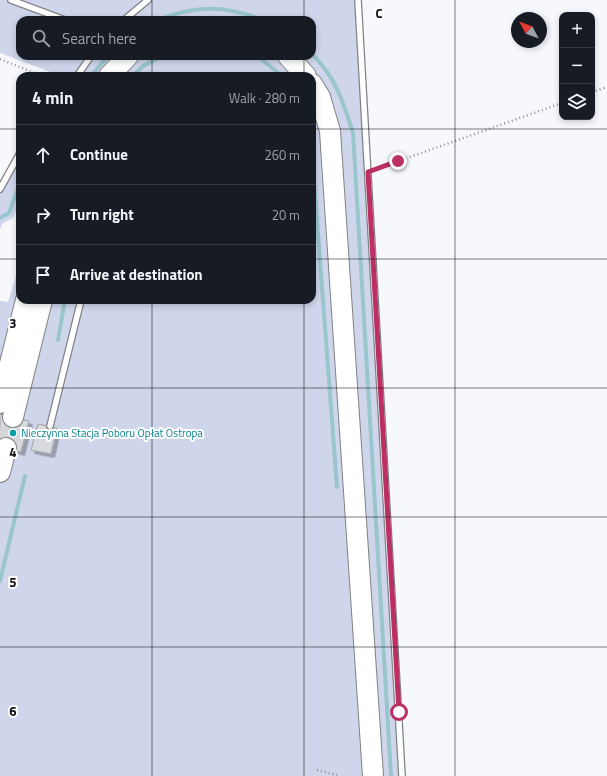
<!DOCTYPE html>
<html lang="en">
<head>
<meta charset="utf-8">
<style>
	:root { --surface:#171b24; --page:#242831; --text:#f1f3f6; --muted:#9ea1a6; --line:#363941 }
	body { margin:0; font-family:"Titillium Web",sans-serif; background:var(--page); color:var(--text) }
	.controls { position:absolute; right:12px; top:12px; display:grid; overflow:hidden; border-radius:8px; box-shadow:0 2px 6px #0003 }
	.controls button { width:36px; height:36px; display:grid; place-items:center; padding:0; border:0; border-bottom:1px solid var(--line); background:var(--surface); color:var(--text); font:20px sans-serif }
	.compass { position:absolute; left:511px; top:12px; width:36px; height:36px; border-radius:50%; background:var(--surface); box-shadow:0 2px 6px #0003; rotate:311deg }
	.stop { position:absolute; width:12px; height:12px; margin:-9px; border:3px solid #bb2f65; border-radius:50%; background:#fff }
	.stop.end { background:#bb2f65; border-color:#fff; box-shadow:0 1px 4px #0008 }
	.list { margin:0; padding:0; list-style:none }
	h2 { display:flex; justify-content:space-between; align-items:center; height:52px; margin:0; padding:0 16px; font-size:17px }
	h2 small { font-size:13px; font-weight:400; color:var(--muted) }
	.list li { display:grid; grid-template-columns:26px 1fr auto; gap:12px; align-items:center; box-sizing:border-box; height:60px; padding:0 16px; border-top:1px solid var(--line) }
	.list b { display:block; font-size:15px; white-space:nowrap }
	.list em { font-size:13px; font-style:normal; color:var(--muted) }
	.icon { flex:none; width:22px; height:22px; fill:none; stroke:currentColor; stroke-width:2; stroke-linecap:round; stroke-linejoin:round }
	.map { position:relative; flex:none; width:607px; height:776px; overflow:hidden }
	.search { position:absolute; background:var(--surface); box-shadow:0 2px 6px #0003; left:16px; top:16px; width:300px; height:44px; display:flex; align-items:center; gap:10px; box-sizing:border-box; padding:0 14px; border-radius:12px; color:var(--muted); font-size:15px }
	.panel { position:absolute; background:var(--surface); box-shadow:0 2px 6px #0003; left:16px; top:72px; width:300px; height:232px; border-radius:12px }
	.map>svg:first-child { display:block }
</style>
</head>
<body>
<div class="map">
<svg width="607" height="776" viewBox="0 0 607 776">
	<defs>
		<filter id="shadow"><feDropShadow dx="3.5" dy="3.5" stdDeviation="0" flood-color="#0004"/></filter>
	</defs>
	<rect width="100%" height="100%" fill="#f7f8fc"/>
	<!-- green -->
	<path fill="#cfd6eb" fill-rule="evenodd" d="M0,0H358L402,776H0V301L8,302L20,263V300H312V76H61L0,53ZM20,20H312V56H20Z
		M20,153V201L13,218L2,224L0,229V189Z"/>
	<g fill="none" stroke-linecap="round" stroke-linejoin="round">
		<!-- stream -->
		<path stroke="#99c5cd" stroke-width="4" d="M158,20C196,5 225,5 262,20
			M312,54C336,78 343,101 353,133L391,776
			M254,56L260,58L282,76
			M91,76L108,56
			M133,76L143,66L163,56
			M312,154L337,487
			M0,218L9,213L20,183
			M58,340L65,300
			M0,581L25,476"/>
	</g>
	<!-- building -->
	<path fill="#d7d9dd" stroke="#a1a2a5" filter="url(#shadow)" d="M0,414L29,421L21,452L0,446Z
		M38,424L57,428L51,454L31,450Z"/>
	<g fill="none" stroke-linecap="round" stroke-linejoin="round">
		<!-- highway-tunnel -->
		<path stroke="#d5d6d9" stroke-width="20" stroke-dasharray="20 10" stroke-linecap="butt" d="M6,448L13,417"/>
		<!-- lane casing -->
		<g stroke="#818285" stroke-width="8">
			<path id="lane" d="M11,0L65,20
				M358,0L402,776
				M124,20L148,0
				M77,76L91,56
				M0,189L20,153
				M50,426L81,300"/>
		</g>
		<!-- highway casing -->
		<g stroke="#818285" stroke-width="22">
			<path id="highway" d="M288,56L306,76
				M109,76L128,56
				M312,84L320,97L330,131L373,776
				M0,403L26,300
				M13,417L42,300
				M0,472L6,448"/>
		</g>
		<!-- path -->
		<path stroke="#909194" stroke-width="2.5" stroke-dasharray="1 3" stroke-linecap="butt" d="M0,59L42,76
			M592,92L607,87
			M376,169L562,103
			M317,770L340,776"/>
		<!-- lane -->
		<use href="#lane" stroke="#fff" stroke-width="5.5"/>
		<!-- highway -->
		<use href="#highway" stroke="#fff" stroke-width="20"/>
	</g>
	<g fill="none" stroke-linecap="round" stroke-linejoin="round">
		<!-- route -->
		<path stroke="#bb2f65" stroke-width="5" d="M398,161L368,172L399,712"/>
	</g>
	<!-- grid -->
	<path fill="none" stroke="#121214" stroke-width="1" stroke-opacity="0.55" d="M152,0V20M304,0V20M455,0V776M152,56V76M304,56V76M0,129H20M312,129H607M0,259H20M312,259H607M152,300V776M304,300V776M0,388H607M0,517H607M0,647H607"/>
	<!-- markers -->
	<circle fill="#0f9aa8" stroke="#fff" stroke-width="1.5" cx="13" cy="433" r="4"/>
	<g text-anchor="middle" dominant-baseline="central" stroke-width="4" stroke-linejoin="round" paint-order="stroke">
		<!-- culture labels -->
		<g font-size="11" fill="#0d838f" stroke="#fff" text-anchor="start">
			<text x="21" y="433">Nieczynna Stacja Poboru Opłat Ostropa</text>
		</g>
	</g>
	<g font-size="13" text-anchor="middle" font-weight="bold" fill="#121214" stroke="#fff" stroke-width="4" stroke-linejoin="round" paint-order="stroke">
		<text x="379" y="18">C</text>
		<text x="13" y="328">3</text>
		<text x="13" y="457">4</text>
		<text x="13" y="587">5</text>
		<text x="13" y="716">6</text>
	</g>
</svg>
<div class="controls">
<button>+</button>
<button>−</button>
<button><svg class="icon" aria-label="layers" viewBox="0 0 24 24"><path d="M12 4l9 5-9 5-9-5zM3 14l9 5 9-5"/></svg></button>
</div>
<svg class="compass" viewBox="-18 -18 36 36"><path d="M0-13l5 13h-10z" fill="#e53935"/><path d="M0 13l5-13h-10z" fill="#9ea1a6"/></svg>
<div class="stop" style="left:399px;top:712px"></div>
<div class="stop end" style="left:398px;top:161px"></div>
<div class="search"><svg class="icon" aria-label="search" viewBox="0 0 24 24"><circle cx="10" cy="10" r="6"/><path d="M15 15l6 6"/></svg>Search here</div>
<section class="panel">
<h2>4 min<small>Walk · 280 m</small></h2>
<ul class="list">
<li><svg class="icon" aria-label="ahead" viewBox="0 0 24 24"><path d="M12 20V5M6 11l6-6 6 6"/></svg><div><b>Continue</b></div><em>260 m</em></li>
<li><svg class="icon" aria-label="right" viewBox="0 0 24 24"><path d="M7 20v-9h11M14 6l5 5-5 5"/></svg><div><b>Turn right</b></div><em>20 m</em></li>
<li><svg class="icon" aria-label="arrive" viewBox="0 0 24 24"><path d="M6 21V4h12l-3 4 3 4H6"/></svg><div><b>Arrive at destination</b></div></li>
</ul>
</section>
</div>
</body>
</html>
